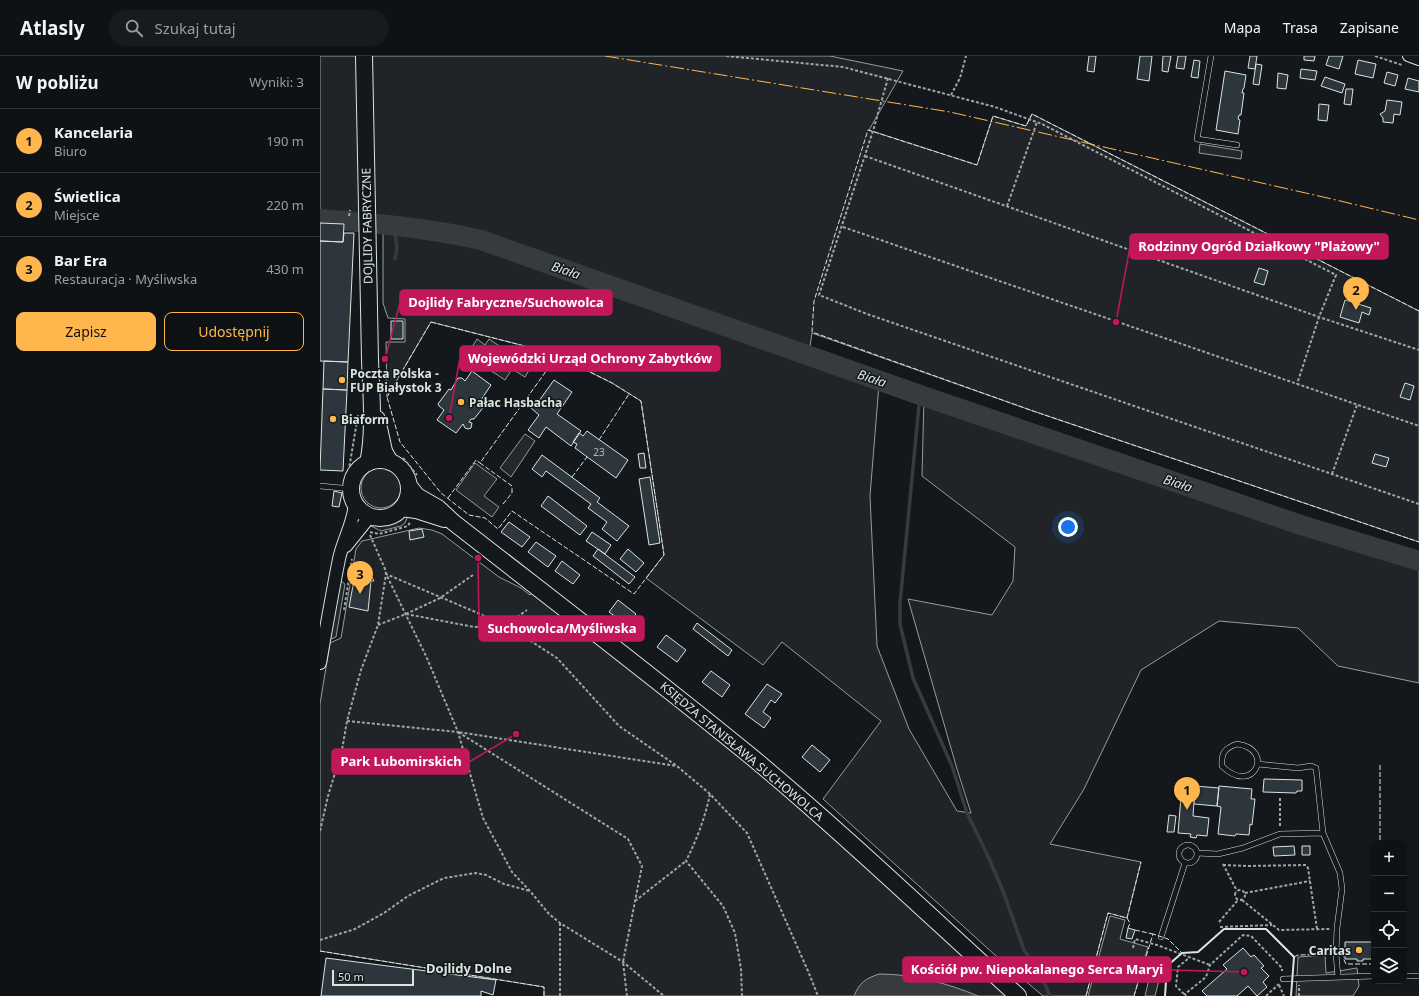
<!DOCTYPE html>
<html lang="pl">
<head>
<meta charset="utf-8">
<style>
	:root { --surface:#0f1215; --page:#181b1e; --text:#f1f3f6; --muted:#9b9ea0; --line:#2f3234; --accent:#ffb74d }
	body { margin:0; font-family:"Noto Sans",sans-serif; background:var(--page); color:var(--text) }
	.controls { position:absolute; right:12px; bottom:12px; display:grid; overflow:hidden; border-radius:8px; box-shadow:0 2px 6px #0003 }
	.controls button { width:36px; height:36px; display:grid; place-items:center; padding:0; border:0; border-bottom:1px solid var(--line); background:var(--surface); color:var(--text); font:20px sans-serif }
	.scale { position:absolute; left:12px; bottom:10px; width:82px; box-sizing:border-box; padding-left:4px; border:2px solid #d8e6dc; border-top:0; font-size:11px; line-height:14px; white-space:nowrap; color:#d8e6dc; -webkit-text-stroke:3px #14181c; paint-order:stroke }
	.you { position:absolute; left:748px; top:471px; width:14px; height:14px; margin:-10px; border:3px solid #fff; border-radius:50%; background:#1a73e8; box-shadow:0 0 0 6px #1a73e833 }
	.badge { display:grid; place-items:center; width:26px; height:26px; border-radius:50%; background:var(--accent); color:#111; font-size:13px; font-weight:700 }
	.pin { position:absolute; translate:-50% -33px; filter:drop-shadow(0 1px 2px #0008) }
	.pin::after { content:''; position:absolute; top:21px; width:14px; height:12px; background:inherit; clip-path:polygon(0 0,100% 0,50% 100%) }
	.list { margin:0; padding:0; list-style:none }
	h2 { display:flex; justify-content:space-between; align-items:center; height:52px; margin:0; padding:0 16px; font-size:17px }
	h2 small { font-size:13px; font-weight:400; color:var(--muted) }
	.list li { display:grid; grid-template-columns:26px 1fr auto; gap:12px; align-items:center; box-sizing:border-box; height:64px; padding:0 16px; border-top:1px solid var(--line) }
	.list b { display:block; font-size:15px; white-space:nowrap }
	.list p { margin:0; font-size:13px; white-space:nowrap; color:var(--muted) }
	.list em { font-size:13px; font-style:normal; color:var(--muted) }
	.actions { display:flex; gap:8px; padding:12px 16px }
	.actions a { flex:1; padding:9px 0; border:1px solid var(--accent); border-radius:8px; text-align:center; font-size:14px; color:var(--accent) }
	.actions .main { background:var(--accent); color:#111 }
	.icon { flex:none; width:22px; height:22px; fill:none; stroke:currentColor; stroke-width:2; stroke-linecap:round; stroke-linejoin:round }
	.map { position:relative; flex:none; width:1099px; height:940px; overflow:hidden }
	header { display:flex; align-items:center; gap:24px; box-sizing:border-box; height:56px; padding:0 20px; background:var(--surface); border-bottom:1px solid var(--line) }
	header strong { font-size:19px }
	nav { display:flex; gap:22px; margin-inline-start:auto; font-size:14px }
	.search { width:280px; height:36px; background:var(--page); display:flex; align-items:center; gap:10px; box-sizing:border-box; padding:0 14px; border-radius:22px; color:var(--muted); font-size:15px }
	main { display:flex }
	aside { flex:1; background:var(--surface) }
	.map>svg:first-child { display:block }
</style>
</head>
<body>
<header>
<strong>Atlasly</strong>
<div class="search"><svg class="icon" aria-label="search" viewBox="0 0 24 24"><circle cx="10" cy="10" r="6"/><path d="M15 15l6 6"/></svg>Szukaj tutaj</div>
<nav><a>Mapa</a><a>Trasa</a><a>Zapisane</a></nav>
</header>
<main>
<aside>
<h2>W pobliżu<small>Wyniki: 3</small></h2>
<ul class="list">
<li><span class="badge">1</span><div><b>Kancelaria</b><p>Biuro</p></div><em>190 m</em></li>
<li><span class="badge">2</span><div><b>Świetlica</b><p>Miejsce</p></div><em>220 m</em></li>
<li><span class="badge">3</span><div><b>Bar Era</b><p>Restauracja · Myśliwska</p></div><em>430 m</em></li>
</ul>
<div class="actions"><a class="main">Zapisz</a><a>Udostępnij</a></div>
</aside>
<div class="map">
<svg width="1099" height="940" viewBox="0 0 1099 940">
	<rect width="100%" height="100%" fill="#14181c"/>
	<!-- green -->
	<path fill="#202428" stroke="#939e99" d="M0,0H510L583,15L549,74L657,109L673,60L706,70L712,58L1099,255V486L713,355L492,277L488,304L559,328L550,440L557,590L589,673L637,755L651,757L637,713L588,543L672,559L693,525L695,491L602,420L604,341L1099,510V627L1018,610L978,572L899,565L821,614L764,733L730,788L821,806L807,862L788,857L766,940H723L675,899L503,743L561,665L462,586L443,609L326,522L344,499L321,345L292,327L232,297L111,266L67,341L66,286H85V263L68,262L63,247V172L0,166Z
		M41 432a20 20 0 1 1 40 0a20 20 0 1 1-40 0Z
		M83,460H88L85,467L81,470L61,475L51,470L54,467L72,465Z
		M99,472L112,474L122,478L179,521L201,532L210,539L212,537L309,612L430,709L613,871L687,940H224V931L0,895V648L10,587L21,582L36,493L42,485Z"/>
	<!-- parking -->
	<path fill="#24282b" stroke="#939e99" d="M880,88L922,95L921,103L879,97Z
		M157,283L165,289L169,283L211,311L205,321L192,313L185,324L147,299Z
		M205,378L215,385L191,421L180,412Z
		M155,407L177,423L164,440L179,451L172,461L136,434Z
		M20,524L25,528L16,581L9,584Z
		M790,860L805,864L800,883L828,891L814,940H768Z
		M1005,899L1006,917L1037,912L1039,930L1033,940H976L978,901Z
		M832,910L842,912L835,940H825Z"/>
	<!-- water -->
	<path fill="#363b3e" stroke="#939e99" d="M559,918C593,918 627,927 658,940H534C540,926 545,923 559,918Z"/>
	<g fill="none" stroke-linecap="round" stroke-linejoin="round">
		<!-- stream -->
		<path stroke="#363b3e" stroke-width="3.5" d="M74,170L77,192L75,203
			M600,339L580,547V568L593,622L632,710L647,757L667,798L683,835L704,894L720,917L730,940"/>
		<!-- river -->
		<path stroke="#363b3e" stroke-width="20" d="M0,163C53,167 109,172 161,184L600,339L981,469L1099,505"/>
	</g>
	<!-- building -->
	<path fill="#2c363c" stroke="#d8e6dc" d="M769,0H776L774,16L767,15Z
		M820,0H832L829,25L817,23Z
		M843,0H851L848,16L842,15Z
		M858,0H866L864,13L856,12Z
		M930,0H937L935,13L928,12Z
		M984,0H995L994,5L984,4Z
		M1009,0H1023L1019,13L1006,9Z
		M874,4L880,5L878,22L871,21Z
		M1038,4L1056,8L1053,22L1035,18Z
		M936,8L942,9L939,29L933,28Z
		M981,13L997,15L995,24L980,22Z
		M905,15L926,19L924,32L923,33L922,37H924L921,59H919L918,63L920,64L918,78L896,74Z
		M1067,16L1078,19L1075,30L1064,27Z
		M958,17L968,19L966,33L957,32Z
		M1005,21L1025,28L1022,37L1001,30Z
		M1088,22L1099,25V36L1085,33Z
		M1026,33H1033L1031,49L1024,48Z
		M1067,44L1082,46L1080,59L1074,58L1073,67L1063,66V62L1060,58L1065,55Z
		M999,48L1009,49L1007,65L998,64Z
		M0,167L24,168L23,186L0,185Z
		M24,177H34L28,306L0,305V185L23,186Z
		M939,212L948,215L944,229L934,226Z
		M1030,225L1039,229L1037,235L1028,231Z
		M1025,244L1051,252L1049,259L1042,256L1039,267L1020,261Z
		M71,265H83V283H71Z
		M218,299L227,306L221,315L211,308Z
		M4,305L28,306L27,334L3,333Z
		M152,315L171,329L161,344L166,348L154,363H151L149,366L152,367L151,372L148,373L145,372L143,368L136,377L117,364L124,354L119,350L118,348L129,333L131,334L138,322H142L145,325Z
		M234,324L252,336L237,358L261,375L251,390L226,371L219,382L208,374L219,359L211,352L214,348L216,349Z
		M1085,327L1094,330L1090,344L1080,341Z
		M3,333L27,334L23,415L0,414Z
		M267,375L308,404L296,422L255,392L257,388L253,386L259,377L263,380Z
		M324,397L326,412H320L318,398Z
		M1055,398L1069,402L1066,411L1052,407Z
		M222,399L280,442L277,446L309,470L297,485L282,473L287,466L268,452L271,448L226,415L222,421L212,413Z
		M330,421L340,487L329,489L319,423Z
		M14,435L22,437L19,451L12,450Z
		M228,440L267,470L260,479L221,450Z
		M189,466L210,481L202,491L181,476Z
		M102,473L104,481L90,484L89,475Z
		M272,476L291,489L285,498L266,485Z
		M216,486L236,500L228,511L208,496Z
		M278,493L315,521L309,528L273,500Z
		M308,493L324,507L316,516L300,503Z
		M242,505L260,519L253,528L235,515Z
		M41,517L47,518L52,521L54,525H51L48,555L29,551L35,519Z
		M298,544L316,558L307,569L289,556Z
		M377,567L412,594L408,600L373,573Z
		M346,579L366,594L357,606L337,591Z
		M391,615L410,629L402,641L382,626Z
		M447,628L462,638L455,647L451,644L443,656L451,662L444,672L425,658Z
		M492,689L510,704L500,716L482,701Z
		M944,723L982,724V735H977L976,737L943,736Z
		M862,729L875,730L873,760L889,762L887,780L877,779L876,782L870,781L871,778L858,777Z
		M875,730L899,732L897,750L874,748Z
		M899,730L932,733L931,743H935L932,769L930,768L929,779L916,778L915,780L898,778L901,751L897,750Z
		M849,759L856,760L854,776H847Z
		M974,790L975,799L954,800L953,791Z
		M982,790H990V799H982Z
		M808,872L815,874L812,883L806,882Z
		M1025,886H1053V903H1043V905H1037V903H1025Z
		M923,892L931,901L934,899L944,910L941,912L949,920L943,926L947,931L937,940L928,930L917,940H887L882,935L907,913L903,909Z
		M6,902L176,924L173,939L161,935V940H1Z"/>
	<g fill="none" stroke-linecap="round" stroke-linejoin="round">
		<!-- service casing -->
		<g stroke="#d8e6dc" stroke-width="6">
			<path id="service" d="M891,0L877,83L917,89
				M0,430L32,433
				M917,688C956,693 933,741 902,710C901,697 905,692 917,688Z
				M938,708L978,712L991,710L996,712L1003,777
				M859 798a9 9 0 1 1 18 0a9 9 0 1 1-18 0Z
				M877,797L898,798L923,792L960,778L1003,777L1020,817L1022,833L1017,872L1016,898L1018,921
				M841,881L865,807
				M1084,920H1099
				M963,923L1054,920"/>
		</g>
		<!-- minor casing -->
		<g stroke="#d8e6dc" stroke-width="12">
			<path id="minor" d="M1088,0L1099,4"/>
		</g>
		<!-- tertiary casing -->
		<g stroke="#d8e6dc" stroke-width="14">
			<path id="tertiary" d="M26,490L47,464L55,461
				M0,607C6,573 12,538 19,503C23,484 34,466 35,447"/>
		</g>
		<!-- trunk casing -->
		<g stroke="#d8e6dc" stroke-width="18">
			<path id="trunk" d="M44,0L50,303C51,336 55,375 48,407
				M57,363L64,395L70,406
				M31 433a29 29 0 1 1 58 0a29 29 0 1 1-58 0Z
				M89,430L97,440L118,452L133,466C233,544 334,621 433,702C524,778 610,860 698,940
				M82,452L96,454L124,463"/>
		</g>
		<!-- path -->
		<path stroke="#9da8a2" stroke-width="2" stroke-dasharray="3 2" stroke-linecap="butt" d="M406,0L523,11L675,51L722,68L1016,219L999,261L977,328
			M1055,0L1082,9
			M568,22L553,75L499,239L547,258L1099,448
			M631,39L640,22L646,0
			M545,100L999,261L1099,294
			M687,150L717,66
			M29,160L30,154
			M523,171L1099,370
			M83,402L97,419
			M1012,418L1037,349
			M27,425L38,359
			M50,476L59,478L88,470L90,466
			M50,479L65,513L66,518L106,600L138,676L163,762L192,816L210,835L229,858L240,867L303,906L344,940
			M24,554L32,503
			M86,558L154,571L186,569L207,554
			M58,569L86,558L120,542L153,519
			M27,665L138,676
			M390,738C385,762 377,783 366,805L403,850L415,877L421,913L422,940
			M960,770V740
			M0,775L8,740L22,694L27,665L41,614L58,569L66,518L186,569L237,602L299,670L357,710L390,738L427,777L488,915L498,940
			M903,808L917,835
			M903,809L928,810L986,809L988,812L997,873
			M915 839a5 5 0 1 1 10 0a5 5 0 1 1-10 0Z
			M925,837L990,825
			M922,844L959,874L1010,873
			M315,845L366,805
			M899,866L918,844
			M900,871L952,869
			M0,884L35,873L64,857L88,840L124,822L156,817L166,819L184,828L210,835
			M813,892L815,883L837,889L890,909
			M959,929L964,940
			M864,938L856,930L858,911L869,902
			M240,940V867
			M307,940L303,906L322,810L308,783L138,676L356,710
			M866,940L865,938L886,921L890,909L923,879L931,880L962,912V915
			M946,940L959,928
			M979,940V929"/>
		<!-- service -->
		<use href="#service" stroke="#14181c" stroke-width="5"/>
		<!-- minor -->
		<use href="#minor" stroke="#14181c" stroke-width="10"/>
		<!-- tertiary -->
		<use href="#tertiary" stroke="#14181c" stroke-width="12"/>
		<!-- trunk -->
		<use href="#trunk" stroke="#14181c" stroke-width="16"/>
		<!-- fence -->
		<path stroke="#d8e6dc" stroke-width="1" stroke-dasharray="5 2" stroke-linecap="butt" d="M1099,255L712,58L706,70L673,60L657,109L548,74L494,245L492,276L713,355L1099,486
			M111,266L232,297L292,327L321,345L344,499L314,538L192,455L178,473L165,462L149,459L121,437L80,386L67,341Z
			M279,384L309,338
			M252,421L267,401
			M128,442L156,404L160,407
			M183,448L192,437V430L160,407L237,300
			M1060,709V787
			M807,862L810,867L808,872
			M815,874L833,878
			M0,895L224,931V940
			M974,901L978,899L1024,898V904L1026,908H1054
			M766,940L788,857L807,862L821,806
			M814,940L833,878L848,883L862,897"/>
		<!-- wall -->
		<path stroke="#d8e6dc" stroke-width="2" d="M845,940L847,910L862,897L878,896L904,873H946L974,901L971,940"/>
		<!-- power -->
		<path stroke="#ffb74d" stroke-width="1" stroke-dasharray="14 3 2 3" stroke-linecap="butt" d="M285,0L630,56L1012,143L1099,164"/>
	</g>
	<!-- markers -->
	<g fill="#ffb74d" stroke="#14181c" stroke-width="1.5">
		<circle cx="22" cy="324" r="4"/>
		<circle cx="141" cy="346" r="4"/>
		<circle cx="13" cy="363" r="4"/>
		<circle cx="1039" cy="894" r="4"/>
	</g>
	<g text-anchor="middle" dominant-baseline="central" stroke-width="3" stroke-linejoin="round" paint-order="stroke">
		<!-- number labels -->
		<g font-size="10" fill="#adbab4">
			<text x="279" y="396">23</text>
		</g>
		<!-- street labels -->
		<g font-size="12" fill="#d8e6dc" stroke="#14181c">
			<text transform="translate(47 170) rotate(-91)">DOJLIDY FABRYCZNE</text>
			<text transform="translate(422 695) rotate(40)">KSIĘDZA STANISŁAWA SUCHOWOLCA</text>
		</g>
		<!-- poi labels -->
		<g font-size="12" font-weight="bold" fill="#d8e6dc" stroke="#14181c" text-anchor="start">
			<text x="30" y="317">Poczta Polska -<tspan x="30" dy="14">FUP Białystok 3</tspan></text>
			<text x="149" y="346">Pałac Hasbacha</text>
			<text x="21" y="363">Biaform</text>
			<text x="1031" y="894" text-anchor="end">Caritas</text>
		</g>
		<!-- water labels -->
		<g font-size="13" font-style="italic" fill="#d8e6dc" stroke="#14181c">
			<text transform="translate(246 214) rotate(19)">Biała</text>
			<text transform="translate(552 322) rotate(19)">Biała</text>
			<text transform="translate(858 427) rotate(19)">Biała</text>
		</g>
		<!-- neighbourhood labels -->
		<g font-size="13" font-weight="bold" fill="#d8e6dc" stroke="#14181c">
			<text x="149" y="912">Dojlidy Dolne</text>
		</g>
	</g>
	<!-- callouts -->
	<path fill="none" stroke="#c2185b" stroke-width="1.5" d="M796 266L810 191M65 303L80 247M129 362L140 302M158 502L159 572M196 678L149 706M924 916L851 914"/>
	<g fill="#c2185b" stroke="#14181c" stroke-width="1.5">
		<circle cx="796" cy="266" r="4"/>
		<circle cx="65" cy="303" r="4"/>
		<circle cx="129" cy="362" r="4"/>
		<circle cx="158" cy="502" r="4"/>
		<circle cx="196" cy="678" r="4"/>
		<circle cx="924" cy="916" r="4"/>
	</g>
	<g fill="#c2185b" stroke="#c2185b" stroke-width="1.5">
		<rect x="810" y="178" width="258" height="25" rx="4"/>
		<rect x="80" y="234" width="212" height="25" rx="4"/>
		<rect x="140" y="290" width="260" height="25" rx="4"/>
		<rect x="159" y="560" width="165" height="25" rx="4"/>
		<rect x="12" y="693" width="137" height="25" rx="4"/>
		<rect x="583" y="901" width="268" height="25" rx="4"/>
	</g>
	<g font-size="13" text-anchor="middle" font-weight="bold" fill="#fff">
		<text x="939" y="195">Rodzinny Ogród Działkowy "Plażowy"</text>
		<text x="186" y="251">Dojlidy Fabryczne/Suchowolca</text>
		<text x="270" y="307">Wojewódzki Urząd Ochrony Zabytków</text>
		<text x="242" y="577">Suchowolca/Myśliwska</text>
		<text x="81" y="710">Park Lubomirskich</text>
		<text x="717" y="918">Kościół pw. Niepokalanego Serca Maryi</text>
	</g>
</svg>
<div class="controls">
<button>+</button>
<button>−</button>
<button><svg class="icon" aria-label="locate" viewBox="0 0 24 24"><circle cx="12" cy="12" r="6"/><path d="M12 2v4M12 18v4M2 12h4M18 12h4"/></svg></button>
<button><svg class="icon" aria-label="layers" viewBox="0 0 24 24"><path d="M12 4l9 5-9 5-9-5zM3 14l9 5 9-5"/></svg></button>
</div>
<div class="scale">50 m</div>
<div class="you"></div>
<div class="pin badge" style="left:867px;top:754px">1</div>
<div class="pin badge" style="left:1036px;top:254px">2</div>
<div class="pin badge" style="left:40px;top:538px">3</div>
</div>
</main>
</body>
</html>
